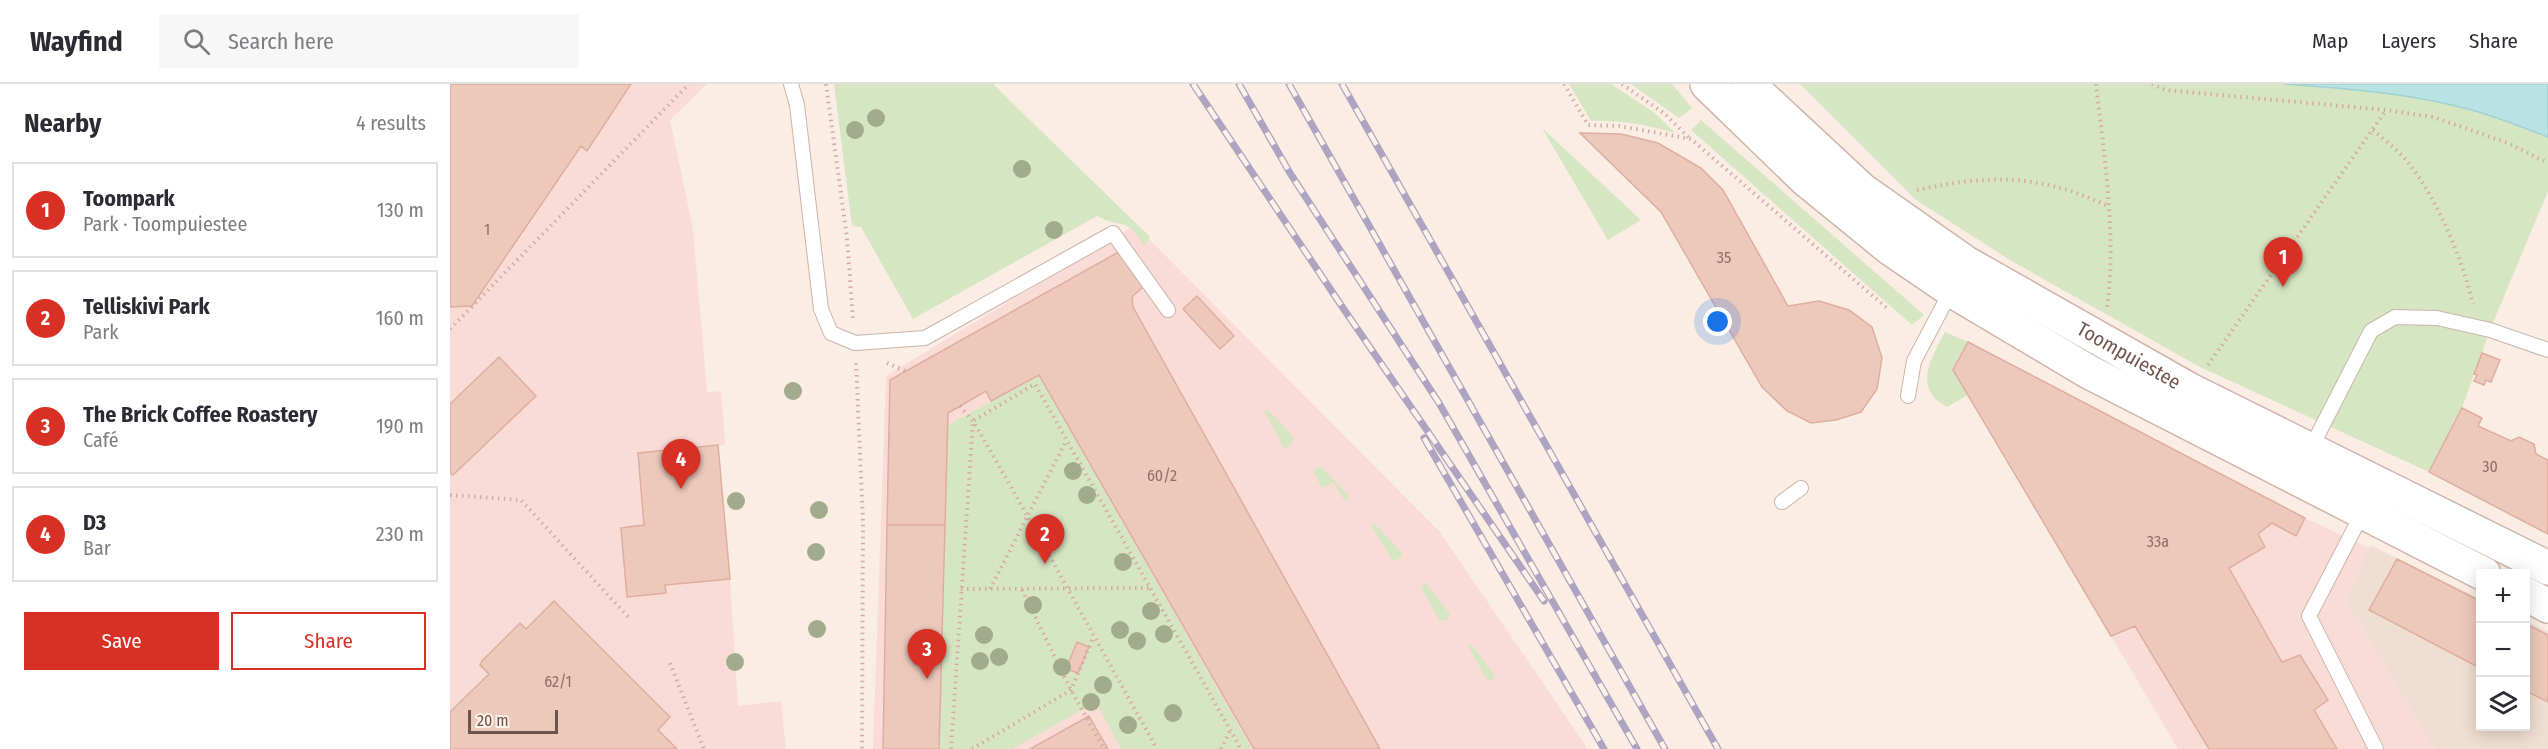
<!DOCTYPE html>
<html lang="en">
<head>
<meta charset="utf-8">
<style>
	:root { --surface:#fff; --page:#f7f7f7; --text:#2b2b33; --muted:#7c7c81; --line:#e1e1e2; --accent:#d93025 }
	body { margin:0; font-family:"Fira Sans Condensed",sans-serif; background:var(--page); color:var(--text) }
	.controls { position:absolute; right:18px; bottom:18px; display:grid; overflow:hidden; border-radius:0px; box-shadow:0 3px 15px #0003 }
	.controls button { width:54px; height:54px; display:grid; place-items:center; padding:0; border:0; border-bottom:2px solid var(--line); background:var(--surface); color:var(--text); font:30px sans-serif }
	.scale { position:absolute; left:18px; bottom:15px; width:90px; box-sizing:border-box; padding-left:6px; border:3px solid #70534b; border-top:0; font-size:16px; line-height:21px; white-space:nowrap; color:#70534b; -webkit-text-stroke:4px #fdf2e8; paint-order:stroke }
	.you { position:absolute; left:1268px; top:238px; width:21px; height:21px; margin:-15px; border:4px solid #fff; border-radius:50%; background:#1a73e8; box-shadow:0 0 0 9px #1a73e833 }
	.badge { display:grid; place-items:center; width:39px; height:39px; border-radius:50%; background:var(--accent); color:#fff; font-size:20px; font-weight:700 }
	.pin { position:absolute; translate:-50% -50px; filter:drop-shadow(0 2px 3px #0008) }
	.pin::after { content:''; position:absolute; top:32px; width:21px; height:18px; background:inherit; clip-path:polygon(0 0,100% 0,50% 100%) }
	.list { margin:0; padding:0; list-style:none }
	h2 { display:flex; justify-content:space-between; align-items:center; height:78px; margin:0; padding:0 24px; font-size:26px }
	h2 small { font-size:20px; font-weight:400; color:var(--muted) }
	.list li { display:grid; grid-template-columns:39px 1fr auto; gap:18px; align-items:center; box-sizing:border-box; height:96px; margin:0 12px 12px; padding:0 12px; border:2px solid var(--line); border-radius:0px }
	.list b { display:block; font-size:22px; white-space:nowrap }
	.list p { margin:0; font-size:20px; white-space:nowrap; color:var(--muted) }
	.list em { font-size:20px; font-style:normal; color:var(--muted) }
	.actions { display:flex; gap:12px; padding:18px 24px }
	.actions a { flex:1; padding:14px 0; border:2px solid var(--accent); border-radius:0px; text-align:center; font-size:21px; color:var(--accent) }
	.actions .main { background:var(--accent); color:#fff }
	.icon { flex:none; width:33px; height:33px; fill:none; stroke:currentColor; stroke-width:2; stroke-linecap:round; stroke-linejoin:round }
	.map { position:relative; flex:none; width:2098px; height:665px; overflow:hidden }
	header { display:flex; align-items:center; gap:36px; box-sizing:border-box; height:84px; padding:0 30px; background:var(--surface); border-bottom:2px solid var(--line) }
	header strong { font-size:28px }
	nav { display:flex; gap:33px; margin-inline-start:auto; font-size:21px }
	.search { width:420px; height:54px; background:var(--page); display:flex; align-items:center; gap:15px; box-sizing:border-box; padding:0 21px; border-radius:0px; color:var(--muted); font-size:22px }
	main { display:flex }
	aside { flex:1; background:var(--surface) }
	.map>svg:first-child { display:block }
</style>
</head>
<body>
<header>
<strong>Wayfind</strong>
<div class="search"><svg class="icon" aria-label="search" viewBox="0 0 24 24"><circle cx="10" cy="10" r="6"/><path d="M15 15l6 6"/></svg>Search here</div>
<nav><a>Map</a><a>Layers</a><a>Share</a></nav>
</header>
<main>
<aside>
<h2>Nearby<small>4 results</small></h2>
<ul class="list">
<li><span class="badge">1</span><div><b>Toompark</b><p>Park · Toompuiestee</p></div><em>130 m</em></li>
<li><span class="badge">2</span><div><b>Telliskivi Park</b><p>Park</p></div><em>160 m</em></li>
<li><span class="badge">3</span><div><b>The Brick Coffee Roastery</b><p>Café</p></div><em>190 m</em></li>
<li><span class="badge">4</span><div><b>D3</b><p>Bar</p></div><em>230 m</em></li>
</ul>
<div class="actions"><a class="main">Save</a><a>Share</a></div>
</aside>
<div class="map">
<svg width="2098" height="665" viewBox="0 0 2098 665">
	<rect width="100%" height="100%" fill="#faede3"/>
	<!-- residential -->
	<path fill="#f1ded2" d="M1920,461L2030,515V642H2076V537L2098,548V665H1984L1895,516Z"/>
	<!-- commercial -->
	<path fill="#fadcd7" d="M0,0H257L220,36L243,145L257,308L271,307L275,360L268,362L280,495L288,622L331,617L336,665H0Z
		M685,141L989,447L1138,665H423L436,292Z
		M1518,258L1855,434L1919,464L1895,516L1984,665H1728L1503,286Z"/>
	<!-- green -->
	<path fill="#d6e6c3" d="M384,0H543L700,153L694,163C680,132 669,145 647,132L463,235L411,143L402,142Z
		M1119,0H1161L1205,29L1225,49C1196,41 1171,36 1141,37Z
		M1181,0H1222L1242,24L1229,34Z
		M1350,0H2098V107L2040,246L2012,324L1979,388L1750,283L1560,176L1466,116Z
		M1251,36L1474,231L1462,241L1241,46Z
		M1092,44L1191,136L1158,156Z
		M1495,248L1518,258L1503,286L1518,311L1497,323C1462,304 1481,275 1495,248Z
		M589,291L802,665H671L646,618L562,665H489L498,341Z
		M814,327H819L842,351L843,357L837,364L833,362Z
		M869,383L873,384L898,411V416H894L884,399L872,404L863,387Z
		M922,440H925L952,469L951,473L944,477L941,474L921,442Z
		M975,498L1000,530L996,536H989L971,503Z
		M1021,560L1045,591L1043,596H1037L1018,562Z"/>
	<!-- water -->
	<path fill="#b9e2e2" stroke="#a0d2d3" stroke-width="1.5" d="M1835,0H2098V53C2074,44 2050,34 2025,27C1963,9 1899,5 1835,0Z"/>
	<!-- building -->
	<path fill="#edc9bc" stroke="#dfad9e" stroke-width="1.5" d="M0,0H181L137,67L131,62L22,222L0,223Z
		M1130,49L1171,50L1208,59L1251,84L1273,106L1338,222L1369,217L1399,226L1422,243L1432,274L1427,305L1411,328L1386,336L1361,339L1337,327L1312,303L1211,128Z
		M674,165L696,200L682,213L683,223L930,665H804L589,291L541,317L536,307L498,329L495,441H437L440,296Z
		M747,212L784,252L770,265L733,225Z
		M1518,258L1855,434L1846,452L1822,439L1808,450L1815,463L1779,484L1832,578L1850,571L1878,616L1864,626L1887,665H1759L1685,542L1661,552L1503,286Z
		M2032,269L2050,276L2041,298L2036,296L2034,301L2024,297L2027,291L2024,290Z
		M49,273L86,312L3,391L0,389V320Z
		M2012,324L2032,334L2028,342L2061,357L2069,353L2084,360L2086,370L2098,376V450L1979,388Z
		M268,361L280,495L215,501L216,509L177,513L171,444L194,441L188,369Z
		M437,441H495L489,665H433Z
		M1947,475L2030,517V584L1919,526Z
		M104,517L220,633L208,646L227,665H0V628L39,590L30,581L32,577L70,539L76,545Z
		M2076,540L2098,551V618L2076,607Z
		M627,558L639,563L628,589L616,585Z
		M639,632L658,665H580Z"/>
	<g fill="none" stroke-linecap="round" stroke-linejoin="round">
		<!-- lane casing -->
		<g stroke="#cab4aa" stroke-width="16">
			<path id="lane" d="M341,0L347,21L371,225L381,249L405,259L475,254L663,149L718,226
				M1458,312L1464,277L1502,205
				M1861,364L1921,247L1945,233L1987,234L2040,246L2098,266
				M1332,418L1351,404
				M1914,426L1859,532L1926,665"/>
		</g>
		<!-- secondary casing -->
		<g stroke="#cfb5ab" stroke-width="36">
			<g id="secondary">
				<path d="M1257,0L1355,95L1441,165L1501,206L1639,288L2034,490"/>
				<path id="s1" d="M1298,0L1412,106L1516,179L1740,306L2098,484"/>
				<path d="M2076,510L2098,522"/>
			</g>
		</g>
		<!-- path -->
		<path stroke="#d2aca0" stroke-width="4" stroke-dasharray="1.5 4.5" stroke-linecap="butt" d="M376,0L397,154L403,236
			M1114,0L1138,41L1169,42L1241,55L1438,225
			M1172,0L1215,30L1240,55
			M1646,0C1654,70 1667,154 1657,224
			M1702,0L1715,6L1936,26L1983,33L2058,59L2098,79
			M1923,46C1934,56 1948,66 1957,77C1988,116 2011,172 2023,220
			M1467,106C1514,96 1558,90 1606,103C1624,107 1641,115 1659,122
			M0,245L239,0
			M406,279L413,438L412,665
			M437,279L455,287
			M1758,281L1936,26
			M510,322L523,337L560,401L707,665
			M0,411L71,416L179,534
			M511,505L699,504
			M540,505L616,357
			M572,506L621,606L654,665
			M220,579L254,665
			M501,665L523,337L585,300L791,665
			M522,665L621,606L644,552
			M771,665L780,647"/>
		<!-- lane -->
		<use href="#lane" stroke="#fff" stroke-width="14"/>
		<!-- secondary -->
		<use href="#secondary" stroke="#fff" stroke-width="33"/>
		<!-- rail casing -->
		<g stroke="#afa3c2" stroke-width="7">
			<path id="rail" d="M743,0L893,224L1094,517
				M789,0L840,89L989,319L1187,665
				M839,0L1215,665
				M892,0L1268,665
				M974,354L1154,665"/>
		</g>
		<!-- rail -->
		<use href="#rail" stroke="#fdf2e8" stroke-width="4.5" stroke-dasharray="14" stroke-linecap="butt"/>
	</g>
	<!-- trees -->
	<g fill="#a2ab8c">
		<circle cx="426" cy="34" r="9"/>
		<circle cx="405" cy="46" r="9"/>
		<circle cx="572" cy="85" r="9"/>
		<circle cx="604" cy="146" r="9"/>
		<circle cx="343" cy="307" r="9"/>
		<circle cx="623" cy="387" r="9"/>
		<circle cx="637" cy="411" r="9"/>
		<circle cx="286" cy="417" r="9"/>
		<circle cx="369" cy="426" r="9"/>
		<circle cx="366" cy="468" r="9"/>
		<circle cx="673" cy="478" r="9"/>
		<circle cx="583" cy="521" r="9"/>
		<circle cx="701" cy="527" r="9"/>
		<circle cx="367" cy="545" r="9"/>
		<circle cx="670" cy="546" r="9"/>
		<circle cx="714" cy="550" r="9"/>
		<circle cx="534" cy="551" r="9"/>
		<circle cx="687" cy="557" r="9"/>
		<circle cx="549" cy="573" r="9"/>
		<circle cx="530" cy="577" r="9"/>
		<circle cx="285" cy="578" r="9"/>
		<circle cx="612" cy="583" r="9"/>
		<circle cx="653" cy="601" r="9"/>
		<circle cx="641" cy="618" r="9"/>
		<circle cx="723" cy="629" r="9"/>
		<circle cx="678" cy="641" r="9"/>
	</g>
	<g text-anchor="middle" dominant-baseline="central" stroke-width="5" stroke-linejoin="round" paint-order="stroke">
		<!-- number labels -->
		<g font-size="16" fill="#8f7067">
			<text x="37" y="145">1</text>
			<text x="1274" y="173">35</text>
			<text x="2040" y="382">30</text>
			<text x="712" y="391">60/2</text>
			<text x="1708" y="457">33a</text>
			<text x="108" y="597">62/1</text>
		</g>
		<!-- street labels -->
		<g font-size="20" fill="#70534b" stroke="#fdf2e8">
			<text stroke="none"><textPath href="#s1" startOffset="470">Toompuiestee</textPath></text>
		</g>
	</g>
</svg>
<div class="controls">
<button>+</button>
<button>−</button>
<button><svg class="icon" aria-label="layers" viewBox="0 0 24 24"><path d="M12 4l9 5-9 5-9-5zM3 14l9 5 9-5"/></svg></button>
</div>
<div class="scale">20 m</div>
<div class="you"></div>
<div class="pin badge" style="left:1833px;top:203px">1</div>
<div class="pin badge" style="left:595px;top:480px">2</div>
<div class="pin badge" style="left:477px;top:595px">3</div>
<div class="pin badge" style="left:231px;top:405px">4</div>
</div>
</main>
</body>
</html>
